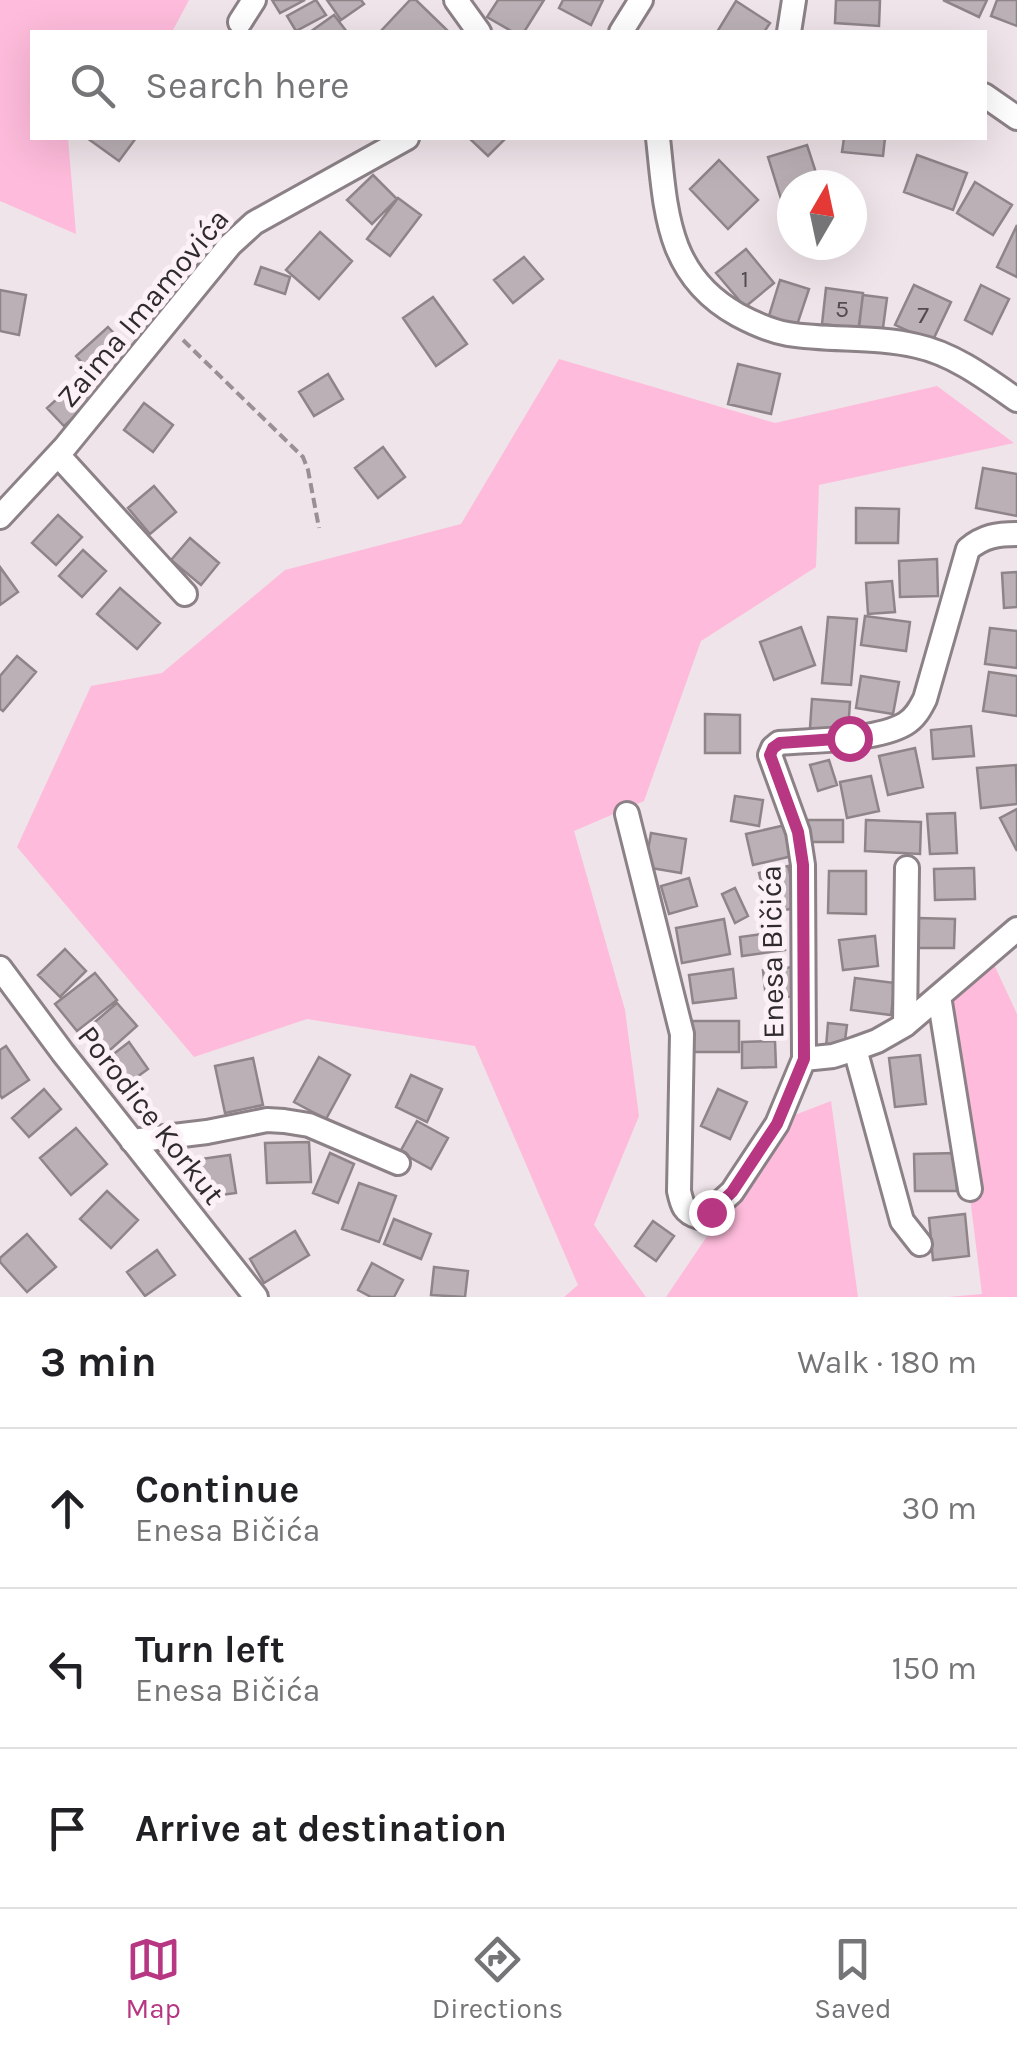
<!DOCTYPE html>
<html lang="en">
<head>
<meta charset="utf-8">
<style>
	:root { --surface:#fff; --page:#f2f2f2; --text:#202124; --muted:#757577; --line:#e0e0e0; --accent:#b73782 }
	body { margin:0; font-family:Karla,sans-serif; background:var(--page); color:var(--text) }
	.compass { position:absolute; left:777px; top:170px; width:90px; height:90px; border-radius:50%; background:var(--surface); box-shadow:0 10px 40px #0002; rotate:9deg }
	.stop { position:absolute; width:30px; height:30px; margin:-22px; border:8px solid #b73782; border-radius:50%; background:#fff }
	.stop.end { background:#b73782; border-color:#fff; box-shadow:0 2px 10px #0008 }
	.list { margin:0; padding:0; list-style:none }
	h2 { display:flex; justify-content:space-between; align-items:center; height:130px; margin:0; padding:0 40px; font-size:42px }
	h2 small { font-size:32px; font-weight:400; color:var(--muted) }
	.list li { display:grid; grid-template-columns:65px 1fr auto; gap:30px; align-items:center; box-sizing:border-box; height:160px; padding:0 40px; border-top:2px solid var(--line) }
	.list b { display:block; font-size:38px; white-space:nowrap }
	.list p { margin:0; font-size:32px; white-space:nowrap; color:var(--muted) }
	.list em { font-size:32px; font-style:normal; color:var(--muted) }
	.icon { flex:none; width:55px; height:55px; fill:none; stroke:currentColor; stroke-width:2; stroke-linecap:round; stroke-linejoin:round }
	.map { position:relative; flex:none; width:1017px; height:1297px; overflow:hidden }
	.search { position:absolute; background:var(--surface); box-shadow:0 10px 40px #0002; left:30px; right:30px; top:30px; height:110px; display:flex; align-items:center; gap:25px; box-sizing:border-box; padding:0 35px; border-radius:0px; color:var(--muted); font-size:38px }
	.sheet { height:610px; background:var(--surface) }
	nav { display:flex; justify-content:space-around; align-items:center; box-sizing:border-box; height:140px; border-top:2px solid var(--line); background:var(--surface); font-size:28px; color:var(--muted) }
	nav a { display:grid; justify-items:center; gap:5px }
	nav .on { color:var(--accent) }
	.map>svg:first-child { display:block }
</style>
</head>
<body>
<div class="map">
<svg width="1017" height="1297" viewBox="0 0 1017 1297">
	<rect width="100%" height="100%" fill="#efe4e9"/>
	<!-- green -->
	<path fill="#febbdb" d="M0,0H189L172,32H32V138H68L76,234L0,201Z
		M559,359L775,423L937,386L1014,443L819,485L816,567L701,641L644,801L574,831L625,1010L639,1116L594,1225L646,1297H564L578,1285L475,1046L307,1019L194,1057L17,847L91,686L162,673L285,570L461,524Z
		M991,958L1017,1014V1297H948L982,1294L946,1003Z
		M831,1101L858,1297H666L787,1118Z"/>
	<!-- building -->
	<path fill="#bab0b5" stroke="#8f8589" stroke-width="2.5" d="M272,0H305L280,13Z
		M316,0L326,15L296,31L287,16Z
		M327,0H361L364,4L341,20Z
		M410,0H416L449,32H380Z
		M498,0H544L524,32H513L487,17Z
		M563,0H603L591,25L559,8Z
		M836,0H880L879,26L835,23Z
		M943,0H987L979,17Z
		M997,0H1017V26L991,16Z
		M736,1L770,23L764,32H717Z
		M334,15L347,32H310Z
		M87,138H136L119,161Z
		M469,138H506L488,156Z
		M844,138H885L883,156L842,152Z
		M807,145L820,185H792V199L782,202L768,157Z
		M917,155L967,173L953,210L904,192Z
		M719,160L758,200L728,229L690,189Z
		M373,175L397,199L372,224L347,200Z
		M975,182L1012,205L993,235L957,213Z
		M398,198L421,215L390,256L367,239Z
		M1017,225V277L997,267Z
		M320,232L352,261L319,299L286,270Z
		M746,249L774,283L745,307L716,273Z
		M524,257L543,279L513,303L494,280Z
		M261,267L290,277L285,294L255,284Z
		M780,280L809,289L796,328L768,319Z
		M914,285L951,302L932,342L895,325Z
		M981,285L1009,299L992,334L965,320Z
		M826,288L863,293L859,328L822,324Z
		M0,290L26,295L19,335L0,331Z
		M863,295L887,298L882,335L858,332Z
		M433,297L467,344L436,366L403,318Z
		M108,327L127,347L95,377L76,356Z
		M738,364L780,374L771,414L728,404Z
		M328,374L343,399L314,416L299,392Z
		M79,379L96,398L64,426L47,408Z
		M144,403L173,425L153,452L124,430Z
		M383,447L405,477L378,498L355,468Z
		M983,468L1017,474V516L976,508Z
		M154,486L176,512L150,534L128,508Z
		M856,508L899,509L898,543H856Z
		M58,515L82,537L56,565L32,543Z
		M190,538L219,563L201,585L171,560Z
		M83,550L106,571L82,597L59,576Z
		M937,559L938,596L900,597L899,561Z
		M0,567L18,592L0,605Z
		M1017,572V607L1004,608L1002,573Z
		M892,581L895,612L868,614L866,583Z
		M120,588L160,623L137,649L97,614Z
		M865,616L910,622L906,651L861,645Z
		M828,617L857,619L851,685L822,683Z
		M801,627L815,665L774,680L760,642Z
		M990,628L1017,631V668L985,664Z
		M17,656L36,672L3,711L0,709V676Z
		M989,672L1017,676V716L983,711Z
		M861,676L899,682L893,714L856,708Z
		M812,699L850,702L848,731L810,728Z
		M705,714L740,715V753H705Z
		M971,726L974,756L933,759L931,730Z
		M915,748L923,787L888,795L879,756Z
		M829,760L837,785L818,791L810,765Z
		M1016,765L1017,804L981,808L977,768Z
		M871,776L879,811L847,818L840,782Z
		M735,796L763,800L759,826L731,821Z
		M1017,809V851L1000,818Z
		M955,813L957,853L930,854L927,814Z
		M807,820H843V842H807Z
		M866,820L921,822L920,854L865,851Z
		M790,824L797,855L753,865L746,834Z
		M651,833L686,839L681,873L645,867Z
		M788,866L798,907L769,914L759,873Z
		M974,868L975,899L935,900L934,869Z
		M829,871H866V914L828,913Z
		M689,878L697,906L669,914L661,886Z
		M735,888L748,916L735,923L722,894Z
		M918,918L955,919L954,948H918Z
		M724,919L730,954L682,963L676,928Z
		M783,931L785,950L742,956L740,937Z
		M875,936L878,966L843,970L839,940Z
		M65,949L86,971L60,997L38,975Z
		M793,967L796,996L766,999L763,970Z
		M733,969L736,998L693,1003L689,975Z
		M95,973L117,1000L77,1031L55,1004Z
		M855,978L895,983L891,1015L851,1010Z
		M117,1003L137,1026L110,1050L89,1027Z
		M692,1021H739V1052H692Z
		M828,1023L847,1025L844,1048L826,1047Z
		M775,1041L776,1067L742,1068V1042Z
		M129,1042L148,1069L130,1082L111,1056Z
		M6,1046L29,1080L2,1098L0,1095V1050Z
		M920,1055L926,1104L895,1107L889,1058Z
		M319,1057L350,1075L326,1119L294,1102Z
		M253,1058L263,1105L225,1113L215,1066Z
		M411,1075L442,1089L427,1122L396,1107Z
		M44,1089L61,1109L29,1137L12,1118Z
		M718,1089L747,1102L730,1139L701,1126Z
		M417,1121L448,1138L431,1169L400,1152Z
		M76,1128L107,1164L71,1195L40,1158Z
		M309,1142L311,1182L267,1183L265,1143Z
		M330,1153L354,1164L338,1203L313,1193Z
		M956,1153L957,1191H915L914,1154Z
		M230,1155L236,1193L199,1198L194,1160Z
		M359,1183L396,1196L379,1242L342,1229Z
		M107,1191L138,1220L111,1248L80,1219Z
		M965,1214L969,1256L933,1260L929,1218Z
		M394,1219L431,1234L421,1259L384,1244Z
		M653,1221L674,1236L656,1261L635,1246Z
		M295,1231L309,1255L264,1283L250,1259Z
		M27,1234L56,1267L27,1292L0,1262V1258Z
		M157,1250L175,1275L145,1296L127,1272Z
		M372,1263L403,1280L394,1297H371L358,1290Z
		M434,1267L468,1271L465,1297L431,1295Z"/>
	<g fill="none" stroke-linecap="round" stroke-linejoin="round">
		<!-- minor casing -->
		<g stroke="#8b8186" stroke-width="28">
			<path id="minor" d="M456,0L479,32
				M240,22L254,0
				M621,32L641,0
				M789,32L794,0
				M984,95L1017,118
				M658,138C666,211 666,275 738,315C753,323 771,331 788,334C831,341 875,336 917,346C954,354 987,379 1017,400
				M58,455L185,594
				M0,517L65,447L230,245L254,223L407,138
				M627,814L682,1034L679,1191C682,1205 684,1213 699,1217L711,1211L732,1192L777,1124L804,1059L803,865L798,832L770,755L773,748L779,743C813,740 876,741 905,724C915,718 920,709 925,699L968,549C984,536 997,534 1017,534
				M0,968L63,1053L256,1297
				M939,996L970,1189
				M905,1025L907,868
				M855,1049L902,1221L920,1244
				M804,1059L833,1056L855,1049L877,1041L905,1025L1017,929
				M132,1141L207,1132L267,1120L284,1121L309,1125L398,1163"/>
		</g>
		<!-- path -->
		<path stroke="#989094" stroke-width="4" stroke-dasharray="10 5" stroke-linecap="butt" d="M183,340L303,457L308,470L319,528"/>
		<!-- minor -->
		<use href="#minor" stroke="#fff" stroke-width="22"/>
	</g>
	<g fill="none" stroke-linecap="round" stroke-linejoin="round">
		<!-- route -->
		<path stroke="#b73782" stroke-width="12" d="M711,1212L732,1192L777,1124L804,1059L803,865L798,832L770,755L773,748L780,743L849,738"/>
	</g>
	<g text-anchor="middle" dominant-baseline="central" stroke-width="10" stroke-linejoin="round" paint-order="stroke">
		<!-- number labels -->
		<g font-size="25" fill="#524c4f">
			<text x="745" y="278">1</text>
			<text x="842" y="308">5</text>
			<text x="923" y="314">7</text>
		</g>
		<!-- street labels -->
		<g font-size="30" fill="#2f2b2d" stroke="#fcf1f6">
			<text transform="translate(143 308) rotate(-50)">Zaima Imamovića</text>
			<text transform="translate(772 952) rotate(-91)">Enesa Bičića</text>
			<text transform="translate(151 1115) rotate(52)">Porodice Korkut</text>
		</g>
	</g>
</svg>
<svg class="compass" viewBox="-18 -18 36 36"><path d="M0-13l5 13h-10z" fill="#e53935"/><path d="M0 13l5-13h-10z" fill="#757577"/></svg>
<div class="stop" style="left:849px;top:738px"></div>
<div class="stop end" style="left:711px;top:1212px"></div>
<div class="search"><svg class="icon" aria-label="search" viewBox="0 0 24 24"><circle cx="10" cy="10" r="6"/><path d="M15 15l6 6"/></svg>Search here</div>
</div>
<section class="sheet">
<h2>3 min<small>Walk · 180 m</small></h2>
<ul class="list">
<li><svg class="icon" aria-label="ahead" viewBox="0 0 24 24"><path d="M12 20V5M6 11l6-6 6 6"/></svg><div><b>Continue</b><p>Enesa Bičića</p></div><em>30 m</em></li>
<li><svg class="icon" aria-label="left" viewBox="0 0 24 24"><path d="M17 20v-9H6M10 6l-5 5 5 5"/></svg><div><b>Turn left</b><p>Enesa Bičića</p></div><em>150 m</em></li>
<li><svg class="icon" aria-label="arrive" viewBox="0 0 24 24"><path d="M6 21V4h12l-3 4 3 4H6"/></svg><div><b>Arrive at destination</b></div></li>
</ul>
</section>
<nav>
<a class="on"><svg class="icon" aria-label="map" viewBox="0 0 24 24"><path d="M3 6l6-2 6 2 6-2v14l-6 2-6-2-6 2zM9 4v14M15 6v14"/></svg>Map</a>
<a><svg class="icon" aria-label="directions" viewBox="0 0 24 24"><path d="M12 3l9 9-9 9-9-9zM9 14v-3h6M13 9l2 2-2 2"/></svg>Directions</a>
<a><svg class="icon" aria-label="saved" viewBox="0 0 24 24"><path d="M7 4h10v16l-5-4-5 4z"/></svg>Saved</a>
</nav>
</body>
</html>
